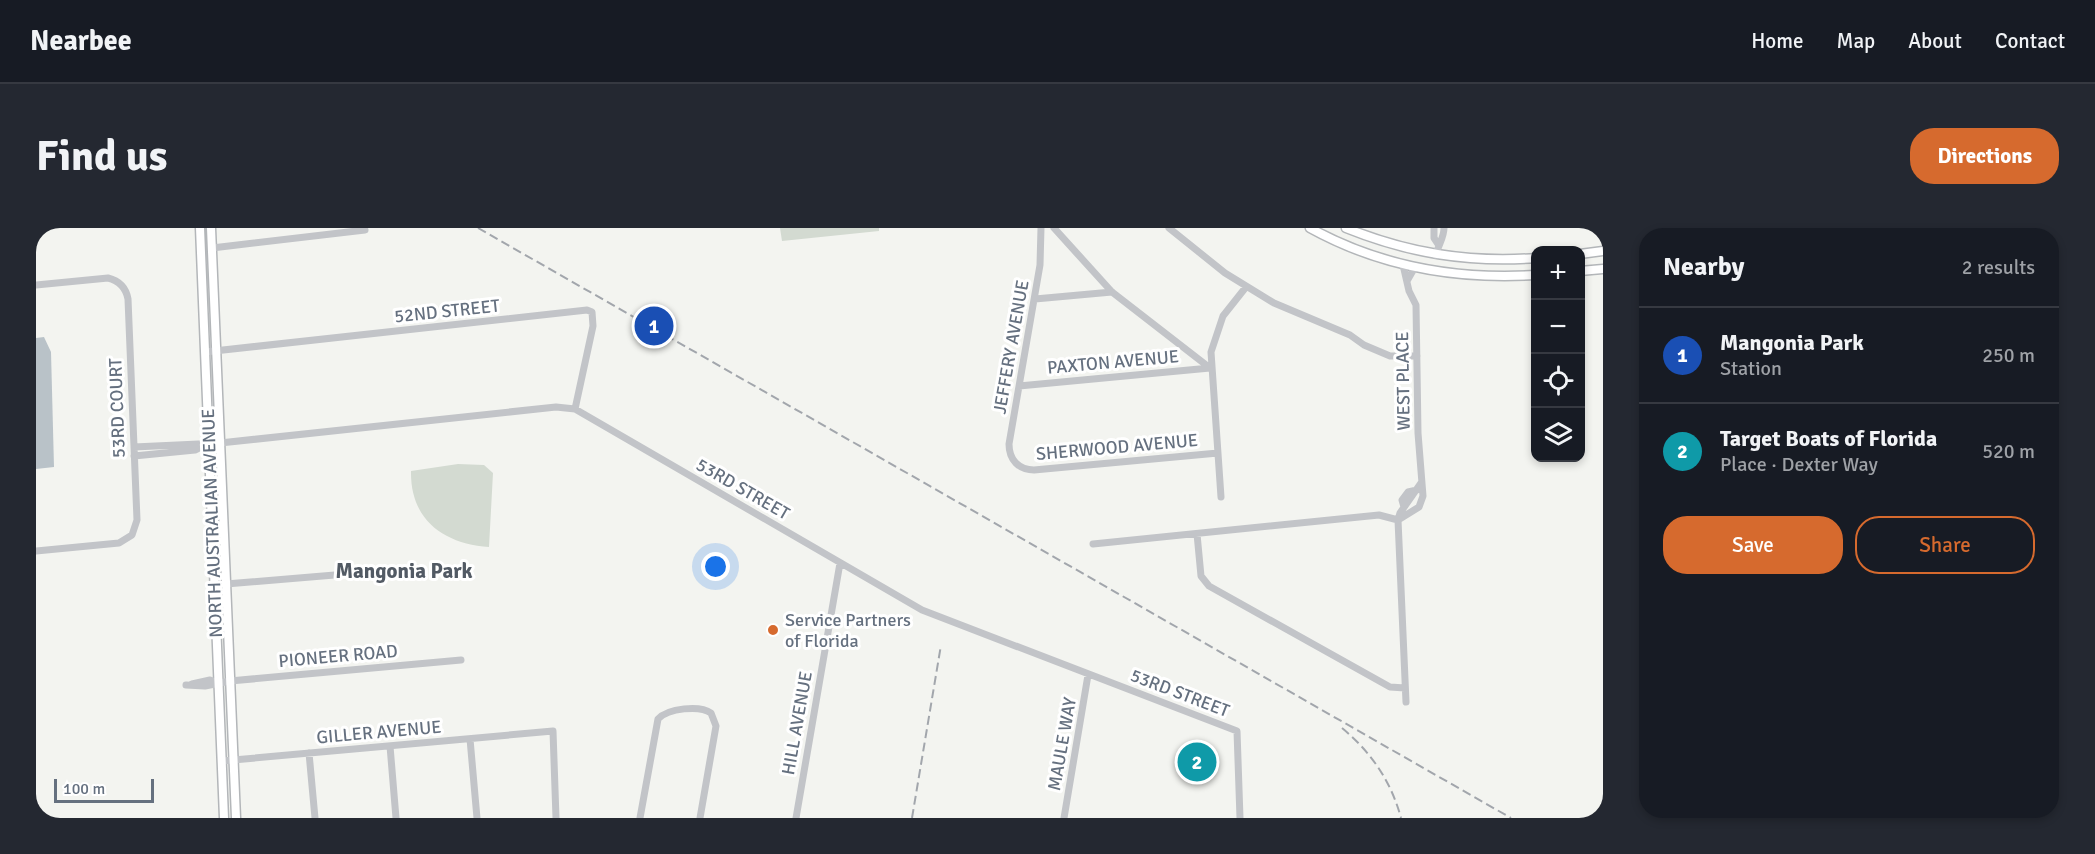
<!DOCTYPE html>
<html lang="en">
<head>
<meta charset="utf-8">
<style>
	:root { --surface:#171b24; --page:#242831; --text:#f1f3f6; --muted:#9ea1a6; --line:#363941; --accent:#d66a2e }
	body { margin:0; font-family:Signika,sans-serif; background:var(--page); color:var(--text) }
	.controls { position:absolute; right:18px; top:18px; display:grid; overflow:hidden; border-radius:12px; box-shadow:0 3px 9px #0003 }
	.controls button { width:54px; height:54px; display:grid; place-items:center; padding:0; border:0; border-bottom:2px solid var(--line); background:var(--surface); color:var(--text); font:30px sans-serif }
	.scale { position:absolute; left:18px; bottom:15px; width:100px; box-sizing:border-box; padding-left:6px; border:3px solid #65707f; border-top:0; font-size:16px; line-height:21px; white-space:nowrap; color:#65707f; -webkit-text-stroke:4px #fff; paint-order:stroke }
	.you { position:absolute; left:680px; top:339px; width:21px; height:21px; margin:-15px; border:4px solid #fff; border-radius:50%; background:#1a73e8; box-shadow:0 0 0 9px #1a73e833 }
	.badge { display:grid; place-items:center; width:39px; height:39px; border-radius:50%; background:var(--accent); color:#fff; font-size:20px; font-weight:700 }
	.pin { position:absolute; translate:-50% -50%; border:3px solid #fff; box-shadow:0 2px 6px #0006 }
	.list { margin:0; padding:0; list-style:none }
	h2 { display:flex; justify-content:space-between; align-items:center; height:78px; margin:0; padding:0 24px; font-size:26px }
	h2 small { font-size:20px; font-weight:400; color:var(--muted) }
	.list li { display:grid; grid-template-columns:39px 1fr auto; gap:18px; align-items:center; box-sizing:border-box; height:96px; padding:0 24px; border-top:2px solid var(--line) }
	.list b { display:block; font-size:22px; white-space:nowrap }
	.list p { margin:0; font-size:20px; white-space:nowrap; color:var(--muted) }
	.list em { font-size:20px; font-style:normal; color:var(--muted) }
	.actions { display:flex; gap:12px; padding:18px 24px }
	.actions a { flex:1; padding:14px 0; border:2px solid var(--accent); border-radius:24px; text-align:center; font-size:21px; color:var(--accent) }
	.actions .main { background:var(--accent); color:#fff }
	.icon { flex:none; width:33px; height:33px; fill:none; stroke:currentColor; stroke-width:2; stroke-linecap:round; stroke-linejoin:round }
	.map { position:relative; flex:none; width:1567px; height:590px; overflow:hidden; border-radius:24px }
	header { display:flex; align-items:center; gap:36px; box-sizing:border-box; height:84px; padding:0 30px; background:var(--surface); border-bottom:2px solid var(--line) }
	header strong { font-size:28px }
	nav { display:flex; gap:33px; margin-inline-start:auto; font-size:21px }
	.intro { display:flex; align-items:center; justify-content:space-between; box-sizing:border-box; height:144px; padding:0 36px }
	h1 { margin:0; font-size:42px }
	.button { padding:15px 27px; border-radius:24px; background:var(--accent); color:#fff; font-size:21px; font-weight:700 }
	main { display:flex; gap:36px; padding:0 36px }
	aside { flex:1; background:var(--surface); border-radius:24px; box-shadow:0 3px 9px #0003 }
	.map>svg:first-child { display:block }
</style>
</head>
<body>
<header>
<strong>Nearbee</strong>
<nav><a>Home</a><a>Map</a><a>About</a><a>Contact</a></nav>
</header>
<div class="intro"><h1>Find us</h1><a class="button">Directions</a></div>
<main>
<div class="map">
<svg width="1567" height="590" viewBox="0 0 1567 590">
	<rect width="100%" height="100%" fill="#f3f4f0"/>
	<!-- green -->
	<path fill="#d3dad1" d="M744,0H843V3L746,13Z
		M422,236L448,237L457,245L453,319C408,316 374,292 375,243Z"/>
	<!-- water -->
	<path fill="#b9c2c8" d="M8,109L15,124L18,239L0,241V110Z"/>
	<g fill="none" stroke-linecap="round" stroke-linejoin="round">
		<!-- major casing -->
		<g stroke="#b3b6b9" stroke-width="11">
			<path id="major" d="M164,0L188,590
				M175,0L200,590
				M1274,0C1343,38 1421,52 1500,47
				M1310,0C1372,25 1432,35 1500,30
				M1544,26L1567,23
				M1544,43L1567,41"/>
		</g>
		<!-- minor -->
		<path stroke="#c2c4c8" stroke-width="7" d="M1005,0L1004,37L973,216C973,232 983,242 998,242L1182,225
			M1018,0L1076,64L1174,140
			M1133,0L1189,45L1238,75L1314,107L1328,117L1354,128H1381
			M1398,0V10L1402,16
			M176,20L329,2
			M1400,27C1402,17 1408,10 1408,0
			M1371,53L1379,39
			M0,57L72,50C84,53 90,60 92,71L101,292L96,307L83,315L0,323
			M999,71L1076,64
			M169,124L551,82L556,84L557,98L539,181
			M983,158L1174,140
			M98,219L184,215L520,179L539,181L886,382L1201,503L1204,590
			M98,228L159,222L171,216
			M1185,269L1175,124L1187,88L1210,59
			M1368,279L1366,272L1372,264L1381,262
			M1362,292L1383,279L1387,268L1382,205L1380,77L1373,63L1367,37
			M1161,306L1165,348L1173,358L1354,459L1369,460
			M1057,316L1343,287L1362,292
			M190,356L382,340
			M156,456L174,452L182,455
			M150,457L169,458L194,453L425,432
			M1370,474L1362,292L1364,285L1385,255
			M434,511L441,590
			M354,518L360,590
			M273,525L279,590
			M186,533L517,503L520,590
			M604,590L622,491C632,480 664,477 675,485L680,498L664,590
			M760,590L804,335
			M1028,590L1052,447"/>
		<!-- major -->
		<use href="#major" stroke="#fff" stroke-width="8"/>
		<!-- rail -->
		<path stroke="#a2a6ac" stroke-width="2" stroke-dasharray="9 4.5" stroke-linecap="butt" d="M442,0L1475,590
			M1306,500C1335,524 1355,553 1365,590
			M876,590L905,417"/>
	</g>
	<!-- markers -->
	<circle fill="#d66a2e" stroke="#fff" stroke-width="2" cx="737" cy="402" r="6"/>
	<g text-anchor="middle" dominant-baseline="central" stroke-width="6" stroke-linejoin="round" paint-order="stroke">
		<!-- street labels -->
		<g font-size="18" fill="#65707f" stroke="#fff">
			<text transform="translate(411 83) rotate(-6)">52ND STREET</text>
			<text transform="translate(975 119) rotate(-80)">JEFFERY AVENUE</text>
			<text transform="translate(1077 134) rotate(-5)">PAXTON AVENUE</text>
			<text transform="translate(1367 153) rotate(-91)">WEST PLACE</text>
			<text transform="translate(81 180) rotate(-92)">53RD COURT</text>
			<text transform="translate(1081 219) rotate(-5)">SHERWOOD AVENUE</text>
			<text transform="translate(707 261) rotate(30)">53RD STREET</text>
			<text transform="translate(176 295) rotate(-92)">NORTH AUSTRALIAN AVENUE</text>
			<text transform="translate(302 428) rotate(-5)">PIONEER ROAD</text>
			<text transform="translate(1144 465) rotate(21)">53RD STREET</text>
			<text transform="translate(761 495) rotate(-80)">HILL AVENUE</text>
			<text transform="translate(343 504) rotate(-5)">GILLER AVENUE</text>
			<text transform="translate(1026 516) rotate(-80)">MAULE WAY</text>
		</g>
		<!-- poi labels -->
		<g font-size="18" fill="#65707f" stroke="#fff" text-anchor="start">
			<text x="749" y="392">Service Partners<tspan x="749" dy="21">of Florida</tspan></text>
		</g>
		<!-- quarter labels -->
		<g font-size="21" font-weight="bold" fill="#525a64" stroke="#fff">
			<text x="368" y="343">Mangonia Park</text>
		</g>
	</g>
</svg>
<div class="controls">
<button>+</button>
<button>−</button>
<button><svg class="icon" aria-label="locate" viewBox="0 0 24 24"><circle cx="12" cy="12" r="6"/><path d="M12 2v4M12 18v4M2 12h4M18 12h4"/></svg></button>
<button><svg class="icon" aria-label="layers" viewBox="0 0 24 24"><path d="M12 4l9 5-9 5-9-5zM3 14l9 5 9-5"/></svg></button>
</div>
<div class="scale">100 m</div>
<div class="you"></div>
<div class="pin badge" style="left:618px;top:98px;background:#1a4fb4">1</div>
<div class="pin badge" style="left:1161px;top:534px;background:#0f9aa8">2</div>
</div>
<aside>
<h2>Nearby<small>2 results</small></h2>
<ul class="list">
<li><span class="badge" style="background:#1a4fb4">1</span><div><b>Mangonia Park</b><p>Station</p></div><em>250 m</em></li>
<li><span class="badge" style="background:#0f9aa8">2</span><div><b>Target Boats of Florida</b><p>Place · Dexter Way</p></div><em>520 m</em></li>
</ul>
<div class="actions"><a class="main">Save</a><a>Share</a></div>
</aside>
</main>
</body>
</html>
